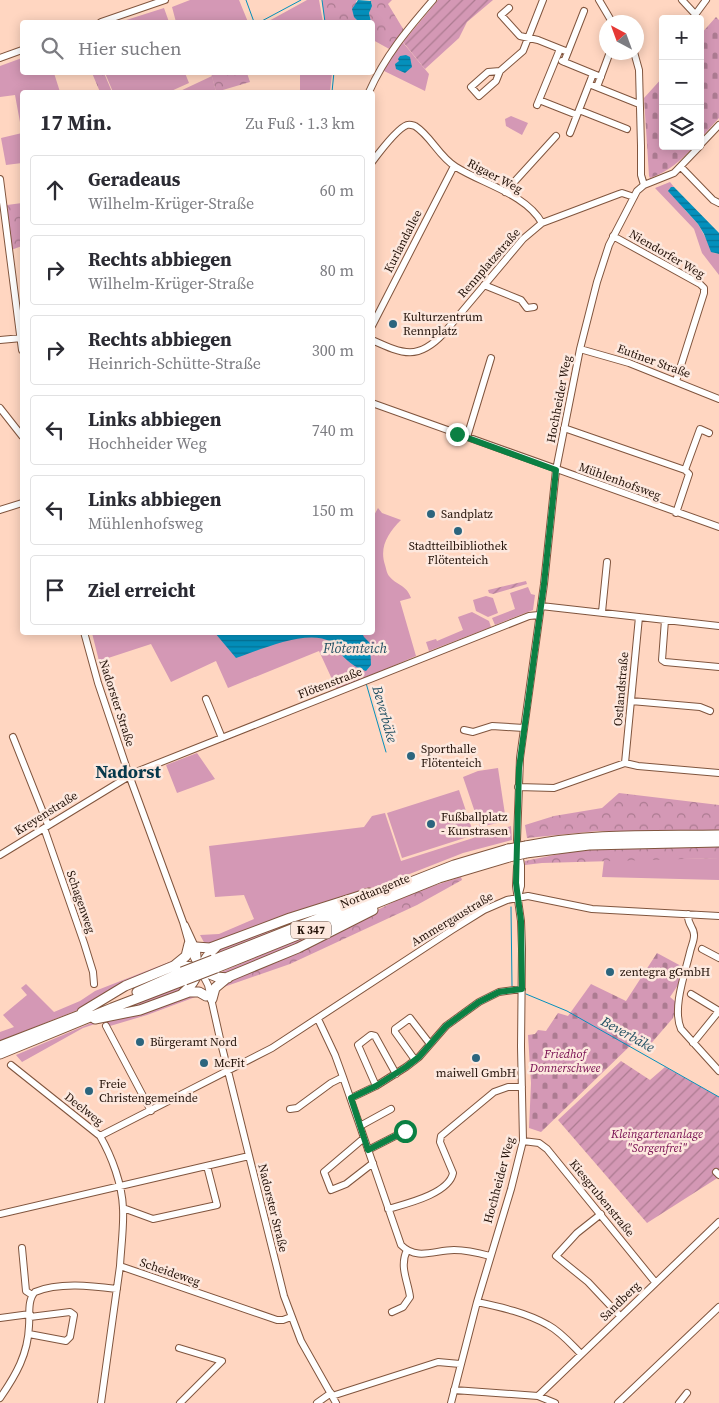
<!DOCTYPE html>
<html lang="de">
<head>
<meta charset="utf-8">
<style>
	:root { --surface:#fff; --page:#f7f7f7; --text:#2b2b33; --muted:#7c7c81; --line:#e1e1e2 }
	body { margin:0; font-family:"Source Serif 4",serif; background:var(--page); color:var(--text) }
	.controls { position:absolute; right:15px; top:15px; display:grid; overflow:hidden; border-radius:5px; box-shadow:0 2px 12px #0003 }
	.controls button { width:45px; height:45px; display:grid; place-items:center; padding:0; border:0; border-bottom:1px solid var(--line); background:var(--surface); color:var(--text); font:25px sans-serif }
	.compass { position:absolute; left:599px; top:15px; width:45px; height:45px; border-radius:50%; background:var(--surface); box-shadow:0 2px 12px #0003; rotate:319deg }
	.stop { position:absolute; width:15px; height:15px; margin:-11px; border:4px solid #0b8043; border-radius:50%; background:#fff }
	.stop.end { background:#0b8043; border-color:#fff; box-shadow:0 1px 5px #0008 }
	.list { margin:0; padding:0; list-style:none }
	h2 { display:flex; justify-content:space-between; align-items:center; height:65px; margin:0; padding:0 20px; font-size:21px }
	h2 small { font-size:16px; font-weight:400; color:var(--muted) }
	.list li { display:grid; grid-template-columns:32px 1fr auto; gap:15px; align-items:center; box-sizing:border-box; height:70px; margin:0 10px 10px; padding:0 10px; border:1px solid var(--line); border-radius:5px }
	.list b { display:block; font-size:19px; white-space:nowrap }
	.list p { margin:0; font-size:16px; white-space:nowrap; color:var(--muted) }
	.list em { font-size:16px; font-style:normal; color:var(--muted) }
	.icon { flex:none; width:28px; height:28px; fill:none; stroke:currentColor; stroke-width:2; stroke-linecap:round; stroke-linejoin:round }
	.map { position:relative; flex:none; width:719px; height:1403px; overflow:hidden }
	.search { position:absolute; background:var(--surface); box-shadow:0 2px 12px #0003; left:20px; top:20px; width:355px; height:55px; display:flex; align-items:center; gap:12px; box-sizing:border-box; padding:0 18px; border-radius:5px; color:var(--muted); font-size:19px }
	.panel { position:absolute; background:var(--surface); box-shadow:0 2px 12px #0003; left:20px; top:90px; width:355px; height:545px; border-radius:5px }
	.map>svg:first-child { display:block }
</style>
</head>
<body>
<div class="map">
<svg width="719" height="1403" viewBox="0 0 719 1403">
	<defs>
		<pattern id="forest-crowns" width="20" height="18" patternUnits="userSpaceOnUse" patternTransform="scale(1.25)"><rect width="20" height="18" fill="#d498b5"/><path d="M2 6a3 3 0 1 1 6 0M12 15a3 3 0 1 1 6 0" fill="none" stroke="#ac7b91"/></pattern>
		<pattern id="cemetery-stones" width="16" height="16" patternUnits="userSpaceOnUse" patternTransform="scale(1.25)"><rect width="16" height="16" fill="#d498b5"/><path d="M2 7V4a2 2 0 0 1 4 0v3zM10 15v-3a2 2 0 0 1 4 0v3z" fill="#ac7b91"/></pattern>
		<pattern id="garden-furrows" width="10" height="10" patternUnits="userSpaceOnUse" patternTransform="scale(1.25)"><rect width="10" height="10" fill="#d498b5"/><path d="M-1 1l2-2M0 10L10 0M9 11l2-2" fill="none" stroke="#ac7b91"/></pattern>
		<pattern id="water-rules" width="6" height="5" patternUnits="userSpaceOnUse" patternTransform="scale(1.25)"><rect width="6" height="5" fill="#0490bc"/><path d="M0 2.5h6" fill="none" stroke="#057497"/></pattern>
	</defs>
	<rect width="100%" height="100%" fill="#ffd6c1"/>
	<!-- green -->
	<path fill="#d498b5" d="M190,0H239L248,22H176L172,7Z
		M307,0H319L323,22H267Z
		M164,8L169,22H120Z
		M400,39L429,74L425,91L380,69Z
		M22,58V72L54,73L60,92H22V163L6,165L1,138L22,133L15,95L0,97V66Z
		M105,73H185L189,83L169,92H113Z
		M300,73H332L330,92H300Z
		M212,76L216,92H178Z
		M511,116L528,123L522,135L506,126L505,119Z
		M670,182L674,187H671L685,210L698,224L714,253L719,254V275L702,253L694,229L655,188Z
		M378,508L382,513L401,520C388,533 379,547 385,565C386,568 387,574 389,576C396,585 407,585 411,598L400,601L416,656L337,690L319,651L228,688L216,661L171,682L151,644L99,661L92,633L372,632L373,517Z
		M528,587L531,594L535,595L533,610L495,625L492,618L515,609L510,593Z
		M486,596L493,598L498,613L488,617L476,611L473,600Z
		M472,612L489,621L491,627L429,651L426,642L436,639L437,641L463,630L458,617Z
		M197,753L215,779L177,793L166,765Z
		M498,768L506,821L480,827L463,777L478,771Z
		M459,790L474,835L402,858L387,813Z
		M385,813L401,861L511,826L512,840L463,853L384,884L318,904L206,946L200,935L219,934L254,919L244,895L215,897L209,846L364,827L372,816Z
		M719,858V880L602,877L604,860Z
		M347,902L212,955L218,950L288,921Z
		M362,913L321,934L227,974L219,973Z
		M182,957L177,961L85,1007L0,1041V1032L14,1027L3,1015L27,995L21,988L26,984L54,1012L80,1001L95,991Z
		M186,985C166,1002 137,1007 112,1013Z
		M190,995L198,996L147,1015L110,1026L101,1022L83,1028L22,1062L16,1055L91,1023Z"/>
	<!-- forest -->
	<path fill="url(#forest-crowns)" d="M323,0H358L356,1L357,21L359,22H325L322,1Z
		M370,0H392L388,4L405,32L391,50L373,40L372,22H371L369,13L372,3Z
		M92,73H104L112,92H100Z
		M211,73H247L250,82L216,92Z
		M22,203V246L11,250L7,205Z
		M619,793L719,805V831H598L527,838L525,825L554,816L602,808Z
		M719,847V858L542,863L525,865V861L574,851L606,848Z
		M461,877L462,880L417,905L290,964L218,989L228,980L257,970L297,951L411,893Z"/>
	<!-- cemetery -->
	<path fill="url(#cemetery-stones)" d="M716,17L719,20V118L700,139V35Z
		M663,77V146H694C681,161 669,171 650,178L649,176L644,98Z
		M657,953L683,967L680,982L670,997L677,1003L673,1018L648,1047L644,1048L632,1044L541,1132L529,1128L531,1083L528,1035L535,1034L538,1030L546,1031L558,1013L568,1016L591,984L626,1001Z"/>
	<!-- garden -->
	<path fill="url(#garden-furrows)" d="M438,0H493L467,22L459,38L425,69L403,42Z
		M526,581L527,584L493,594L489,593L488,590Z
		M621,1061L650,1080L665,1067L719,1097V1177L647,1223L558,1120Z"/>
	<!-- water -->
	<path fill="url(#water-rules)" d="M358,0L371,1L372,6L369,13L371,22H359L354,17L352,9Z
		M406,55L410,57L412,67L405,73L396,69L395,64L399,61L398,59L400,56Z
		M671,187H674L719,233V254L711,252L704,234L698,224L668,191Z
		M215,633H362L364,637L370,643L371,665L366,671C355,668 346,660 338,651C336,648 334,644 331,642C308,628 260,650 236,658Z"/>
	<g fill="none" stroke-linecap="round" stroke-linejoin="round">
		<!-- stream -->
		<path stroke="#0490bc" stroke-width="1" d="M246,0L254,22
			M322,0L325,22
			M260,22L301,0
			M332,92L334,72
			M366,683L386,752
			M511,907L512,986
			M526,994L567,1011L719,1097"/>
		<!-- minor casing -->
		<g stroke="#80553e" stroke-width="8">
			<path id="minor" d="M599,0L612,22
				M682,0L695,14
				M509,8L501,15L520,36L538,40L568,52
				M692,19L706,0
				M101,22L165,0
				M634,52L639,70L641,146V175L644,185
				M0,58L22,50
				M562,61L601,77
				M564,62L584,11
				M500,71L496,81L479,96L471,87L488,72L500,71L523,51L543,0
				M589,84L639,104
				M597,87L610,52
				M369,92C385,56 407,30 433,0
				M539,100L577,115
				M537,105L560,49
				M579,110L627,129
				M570,133L593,74
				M700,145L719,125
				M372,162C378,154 398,128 407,125C410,124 412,125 415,126C431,136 439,157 456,167C483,184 526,194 542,223
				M681,167L713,200L719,203
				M0,179L22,350
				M505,192L556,136
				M613,236L700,284L704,288V293L676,381
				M484,285L521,300L527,308L534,307
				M372,326L454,166
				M0,340L22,338
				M372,340C403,354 418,361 444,333L523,239L542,223L619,194L622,193L634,197
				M580,349L629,363L719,399
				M372,403L719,527
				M0,408L22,436
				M564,428L685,470L689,474L676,513
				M467,437L491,358
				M685,470L700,429L709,433
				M0,510L22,503
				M541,606L719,626
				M602,612L607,562
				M665,620L662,660L665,662L719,667
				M84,632L98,683L129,775L183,922L192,954L208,985L221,1043L284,1296L301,1341L336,1403
				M206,699L222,738
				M631,701L700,707L710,711
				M464,730L473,732L492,726L524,728
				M13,737L48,825
				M625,763L639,617
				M518,787L554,788L625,763L638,766L719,773
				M44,828L84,943L93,972L94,984
				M0,855L136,772L529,616L539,615
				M518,897L521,886V865L517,840L520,758L544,584L556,470L580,349L597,282L609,245L637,191L644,185L674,173L700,146
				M688,914C687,925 695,928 694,936C694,941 691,947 690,952C685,973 672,1009 681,1029L719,1071
				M185,925L197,951L198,962
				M702,949L719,958
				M691,994L719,1011
				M318,1019L335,1055L343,1077L401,1245C417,1261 435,1250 454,1250C466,1250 479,1253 490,1256
				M106,1026L151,1111
				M693,1043L719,1011
				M415,1060L395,1032V1029L410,1018L430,1044
				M11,1065L100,1136C112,1157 122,1184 123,1208C124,1227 121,1247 120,1266L277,1320H283L291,1317
				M376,1086L358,1045L371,1035L375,1036L396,1074
				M351,1098L376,1086L406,1067L419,1057L446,1026L479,1002L499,992L522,989
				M290,1109L297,1108L331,1083L343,1077
				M360,1126L391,1109
				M100,1136L272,1048L452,930L484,910L507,900L528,896L592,909L719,916
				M364,1138L324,1172L331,1190L346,1184L373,1163
				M523,1141L539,1143L547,1149L655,1282
				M368,1150L405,1131
				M716,1172L719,1175
				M123,1208L153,1219L217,1205L207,1166
				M388,1209C405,1204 449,1194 453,1173L440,1142L441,1136L494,1092L508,1087H522
				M0,1214L249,1156
				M601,1214L577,1233L556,1256L588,1282L620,1316
				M22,1248L26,1291L32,1295
				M477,1302C501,1307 527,1313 548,1325C561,1332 571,1344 581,1354
				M392,1312L403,1307L410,1297C408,1281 399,1267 407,1250
				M0,1318L30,1314
				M29,1334L66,1341L70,1337L74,1315L70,1312L30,1317
				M179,1348L222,1361L180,1403
				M454,1390L538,1396L555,1403
				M332,1396L438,1362L460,1364
				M538,1396L719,1222
				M0,1398C16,1375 28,1354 29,1326C30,1316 27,1300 35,1292C59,1282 92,1286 117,1289
				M101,1403L120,1266
				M317,1403L331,1393
				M451,1403L477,1302L511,1189L523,1141L521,1047L522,949L521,921L516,886L517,867
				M618,1403L719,1307
				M679,1403L687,1393"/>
		</g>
		<!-- highway casing -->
		<g stroke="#80553e" stroke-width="11">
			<path id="highway" d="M526,846C589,833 655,836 719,835
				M526,853L589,845L719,842
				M196,947L210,948L290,918L369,893
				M213,960L454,865L508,849
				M175,965L186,956L189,944
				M216,968L439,878L509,857
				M137,992L182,972
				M183,993C199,981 200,960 216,947
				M212,999L215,988L228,977L298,948L373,910
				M82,1012L125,986L176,965L192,967L217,977L228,978
				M95,1019L140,1010L189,992H199L206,996
				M0,1046L88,1012
				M0,1054L112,1008L185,980"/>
		</g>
		<!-- minor -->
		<use href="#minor" stroke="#fff" stroke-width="6"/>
		<!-- highway -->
		<use href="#highway" stroke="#fff" stroke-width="9"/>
		<!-- highway-bridge casing -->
		<g stroke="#80553e" stroke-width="11" stroke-linecap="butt">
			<path id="highway-bridge" d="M508,849L526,846
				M509,857L526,853
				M182,972L213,960
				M185,980L216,968"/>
		</g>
		<!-- highway-bridge -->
		<use href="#highway-bridge" stroke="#fff" stroke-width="9"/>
	</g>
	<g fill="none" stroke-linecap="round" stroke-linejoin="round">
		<!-- route -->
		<path stroke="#0b8043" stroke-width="6" d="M405,1131L368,1150L351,1098L376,1086L406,1067L419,1057L446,1026L479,1002L499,992L522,989L521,921L516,883L519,768L544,584L556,470L457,434"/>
	</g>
	<!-- markers -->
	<g fill="#2b657e" stroke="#fde8de" stroke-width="2">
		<circle cx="393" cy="324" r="5"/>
		<circle cx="431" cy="514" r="5"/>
		<circle cx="458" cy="531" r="5"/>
		<circle cx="411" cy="756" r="5"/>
		<circle cx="431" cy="824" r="5"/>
		<circle cx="610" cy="972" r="5"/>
		<circle cx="140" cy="1042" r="5"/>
		<circle cx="476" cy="1058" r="5"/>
		<circle cx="204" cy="1063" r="5"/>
		<circle cx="89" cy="1091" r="5"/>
	</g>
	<g text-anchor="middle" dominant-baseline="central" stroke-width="5" stroke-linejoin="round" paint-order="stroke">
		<!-- shield labels -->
		<rect fill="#fde8de" stroke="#645248" stroke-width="1" x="291" y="921.5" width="40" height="17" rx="4"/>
		<g font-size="11" font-weight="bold" fill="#221108">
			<text x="311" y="930">K 347</text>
		</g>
		<!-- street labels -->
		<g font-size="12" fill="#221108" stroke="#fde8de">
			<text transform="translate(495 176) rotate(28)">Rigaer Weg</text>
			<text transform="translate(403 241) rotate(-63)">Kurlandallee</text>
			<text transform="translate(667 254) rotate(30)">Niendorfer Weg</text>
			<text transform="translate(489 263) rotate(-49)">Rennplatzstraße</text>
			<text transform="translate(654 361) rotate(20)">Eutiner Straße</text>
			<text transform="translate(559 399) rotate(-79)">Hochheider Weg</text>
			<text transform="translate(620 481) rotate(20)">Mühlenhofsweg</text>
			<text transform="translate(330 683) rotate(-21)">Flötenstraße</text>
			<text transform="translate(621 689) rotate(-85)">Ostlandstraße</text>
			<text transform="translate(117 703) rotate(72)">Nadorster Straße</text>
			<text transform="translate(46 813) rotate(-32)">Kreyenstraße</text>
			<text transform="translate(375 891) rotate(-22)">Nordtangente</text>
			<text transform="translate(81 902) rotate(71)">Schagenweg</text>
			<text transform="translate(452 919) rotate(-31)">Ammergaustraße</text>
			<text transform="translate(84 1109) rotate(38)">Deelweg</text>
			<text transform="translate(499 1180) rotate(-75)">Hochheider Weg</text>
			<text transform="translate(602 1198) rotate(51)">Kiesgrubenstraße</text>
			<text transform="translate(273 1208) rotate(76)">Nadorster Straße</text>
			<text transform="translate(170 1272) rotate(19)">Scheideweg</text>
			<text transform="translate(620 1301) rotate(-44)">Sandberg</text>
		</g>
		<!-- poi labels -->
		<g font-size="12" fill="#221108" stroke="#fde8de" text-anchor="start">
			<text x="403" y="317">Kulturzentrum<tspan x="403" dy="14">Rennplatz</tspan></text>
			<text x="441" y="514">Sandplatz</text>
			<text x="458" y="546" text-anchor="middle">Stadtteilbibliothek<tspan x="458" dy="14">Flötenteich</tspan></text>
			<text x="421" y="749">Sporthalle<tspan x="421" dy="14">Flötenteich</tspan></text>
			<text x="441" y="817">Fußballplatz<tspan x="441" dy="14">- Kunstrasen</tspan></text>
			<text x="620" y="972">zentegra gGmbH</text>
			<text x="150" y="1042">Bürgeramt Nord</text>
			<text x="214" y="1063">McFit</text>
			<text x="476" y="1073" text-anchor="middle">maiwell GmbH</text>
			<text x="99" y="1084">Freie<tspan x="99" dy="14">Christengemeinde</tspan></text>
		</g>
		<!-- park labels -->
		<g font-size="12" font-style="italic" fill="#74084d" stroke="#fde8de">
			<text x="565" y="1054">Friedhof<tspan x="565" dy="14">Donnerschwee</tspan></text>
			<text x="657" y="1134">Kleingartenanlage<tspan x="657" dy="14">"Sorgenfrei"</tspan></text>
		</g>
		<!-- water labels -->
		<g font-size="14" font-style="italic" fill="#225063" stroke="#fde8de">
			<text x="355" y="648">Flötenteich</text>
			<text transform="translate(385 714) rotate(74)">Beverbäke</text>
			<text transform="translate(628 1034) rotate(29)">Beverbäke</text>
		</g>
		<!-- district labels -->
		<g font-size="18" font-weight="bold" fill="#06394c" stroke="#fde8de">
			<text x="128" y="771">Nadorst</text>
		</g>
	</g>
</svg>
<div class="controls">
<button>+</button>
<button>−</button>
<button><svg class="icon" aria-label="layers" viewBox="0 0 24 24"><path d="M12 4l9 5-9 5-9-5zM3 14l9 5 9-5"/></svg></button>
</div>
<svg class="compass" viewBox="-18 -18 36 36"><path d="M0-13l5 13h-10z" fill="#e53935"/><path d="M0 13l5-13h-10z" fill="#7c7c81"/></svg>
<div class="stop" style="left:405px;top:1131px"></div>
<div class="stop end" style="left:457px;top:434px"></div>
<div class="search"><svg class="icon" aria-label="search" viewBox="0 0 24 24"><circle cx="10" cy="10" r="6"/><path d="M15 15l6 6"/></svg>Hier suchen</div>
<section class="panel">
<h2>17 Min.<small>Zu Fuß · 1.3 km</small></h2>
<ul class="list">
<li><svg class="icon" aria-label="ahead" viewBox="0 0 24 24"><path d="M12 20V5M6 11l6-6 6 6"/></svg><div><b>Geradeaus</b><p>Wilhelm-Krüger-Straße</p></div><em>60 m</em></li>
<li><svg class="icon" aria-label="right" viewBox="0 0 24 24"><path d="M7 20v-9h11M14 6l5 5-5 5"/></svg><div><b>Rechts abbiegen</b><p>Wilhelm-Krüger-Straße</p></div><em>80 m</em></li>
<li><svg class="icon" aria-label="right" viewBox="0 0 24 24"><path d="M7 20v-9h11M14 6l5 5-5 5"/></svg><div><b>Rechts abbiegen</b><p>Heinrich-Schütte-Straße</p></div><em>300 m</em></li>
<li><svg class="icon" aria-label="left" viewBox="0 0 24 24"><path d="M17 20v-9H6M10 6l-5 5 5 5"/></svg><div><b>Links abbiegen</b><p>Hochheider Weg</p></div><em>740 m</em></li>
<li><svg class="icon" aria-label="left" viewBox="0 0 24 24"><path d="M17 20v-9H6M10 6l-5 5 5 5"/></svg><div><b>Links abbiegen</b><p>Mühlenhofsweg</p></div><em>150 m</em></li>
<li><svg class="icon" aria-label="arrive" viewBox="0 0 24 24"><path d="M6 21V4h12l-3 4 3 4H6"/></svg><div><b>Ziel erreicht</b></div></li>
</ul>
</section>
</div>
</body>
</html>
